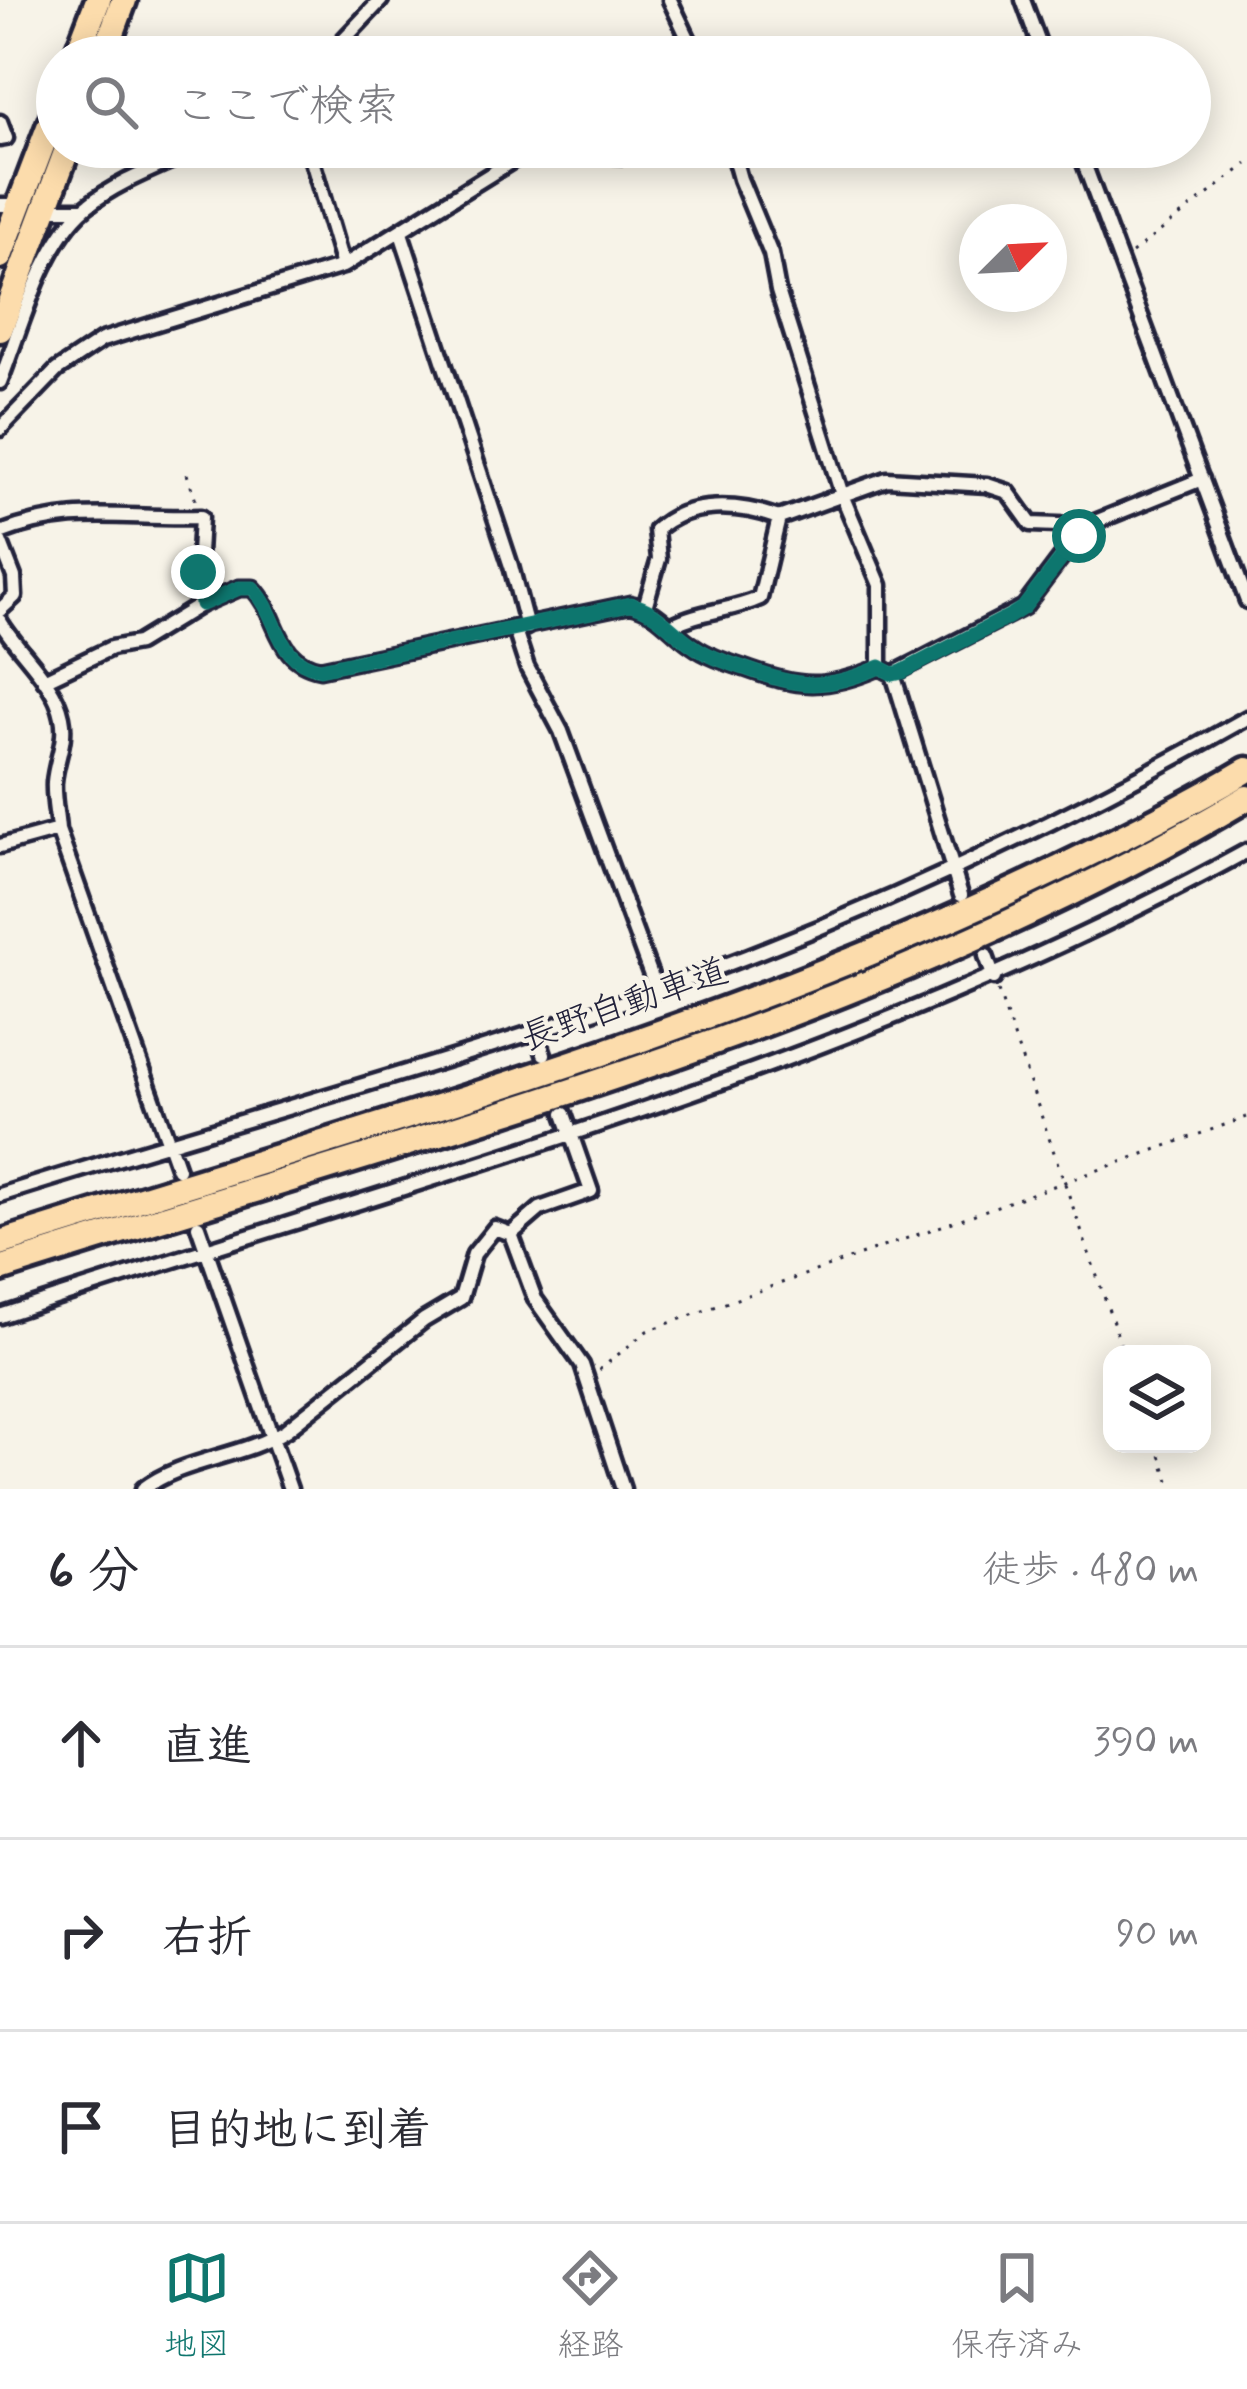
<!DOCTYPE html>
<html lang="ja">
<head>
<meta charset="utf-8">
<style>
	:root { --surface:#fff; --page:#f2f2f3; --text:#2b2b33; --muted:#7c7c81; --line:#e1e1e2; --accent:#0f766e }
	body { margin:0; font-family:Mynerve,"Klee One",sans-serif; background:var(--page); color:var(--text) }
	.controls { position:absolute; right:36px; bottom:36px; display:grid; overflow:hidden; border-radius:24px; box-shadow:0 6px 30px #0003 }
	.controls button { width:108px; height:108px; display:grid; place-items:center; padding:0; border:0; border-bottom:3px solid var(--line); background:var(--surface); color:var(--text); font:60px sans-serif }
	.compass { position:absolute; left:959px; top:204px; width:108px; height:108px; border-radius:50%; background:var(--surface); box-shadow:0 6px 30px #0003; rotate:66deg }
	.stop { position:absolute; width:36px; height:36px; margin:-27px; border:9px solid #0f766e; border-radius:50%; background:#fff }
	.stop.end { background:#0f766e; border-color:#fff; box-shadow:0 3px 12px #0008 }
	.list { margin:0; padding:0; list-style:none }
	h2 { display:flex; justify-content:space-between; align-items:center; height:156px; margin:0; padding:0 48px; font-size:51px }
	h2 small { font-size:39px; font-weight:400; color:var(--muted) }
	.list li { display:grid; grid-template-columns:78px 1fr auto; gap:36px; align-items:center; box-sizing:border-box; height:192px; padding:0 48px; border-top:3px solid var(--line) }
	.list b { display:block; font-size:45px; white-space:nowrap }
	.list em { font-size:39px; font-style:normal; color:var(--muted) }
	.icon { flex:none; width:66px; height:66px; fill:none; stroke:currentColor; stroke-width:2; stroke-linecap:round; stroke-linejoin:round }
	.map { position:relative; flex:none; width:1247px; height:1489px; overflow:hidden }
	.search { position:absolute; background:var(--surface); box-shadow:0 6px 30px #0003; left:36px; right:36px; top:36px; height:132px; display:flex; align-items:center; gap:30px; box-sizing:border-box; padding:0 42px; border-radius:66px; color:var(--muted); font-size:45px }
	.sheet { height:732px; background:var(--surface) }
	nav { display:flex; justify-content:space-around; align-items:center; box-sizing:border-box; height:168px; border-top:3px solid var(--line); background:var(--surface); font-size:33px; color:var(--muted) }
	nav a { display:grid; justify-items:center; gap:6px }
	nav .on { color:var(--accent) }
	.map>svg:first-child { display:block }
</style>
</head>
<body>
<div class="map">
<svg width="1247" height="1489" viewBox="0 0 1247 1489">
	<rect width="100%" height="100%" fill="#f7f3e8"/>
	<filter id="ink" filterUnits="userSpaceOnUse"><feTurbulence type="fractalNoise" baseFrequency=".00833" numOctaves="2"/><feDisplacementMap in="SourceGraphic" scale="24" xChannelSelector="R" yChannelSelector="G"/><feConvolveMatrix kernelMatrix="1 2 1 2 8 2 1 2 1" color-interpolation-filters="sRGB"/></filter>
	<g filter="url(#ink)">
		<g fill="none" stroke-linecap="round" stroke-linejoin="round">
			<!-- street casing -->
			<g stroke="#22223b" stroke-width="21">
				<path id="street" d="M670,0L697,57
					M1023,0L1044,57
					M327,57L381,0
					M0,122L6,138L0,139
					M308,147L343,266
					M731,147L740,179L771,254L778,291L842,495L880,585V667
					M1078,147L1247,601
					M0,205H23
					M43,209H84
					M401,233L511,566L527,627
					M0,382C21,329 42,244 86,207C119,180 164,165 202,147
					M0,429L57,370L102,340L343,266L520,156L540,152L622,156L671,147
					M779,518L887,479L987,485L1008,492L1031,524L1085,526
					M0,533C76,504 125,520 201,517L198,572L202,604
					M0,541L14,577L15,596L0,610
					M645,607L659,559L656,530C688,500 740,504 779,518L760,598C730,612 700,610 671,626
					M0,621C18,652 55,681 62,717C67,741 56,759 54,782C53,797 57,815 58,830L178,1169
					M515,630L527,667L561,731L656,989
					M893,674L961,895
					M44,680L111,648L138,643L202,604L239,588H253C281,618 274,660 320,669L630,604C659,610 669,630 692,645C707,656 726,662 744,668C799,688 825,691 880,667L893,674L1024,607L1085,526L1202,479
					M0,846L58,830
					M986,956L994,978
					M536,1030L544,1054
					M0,1195C248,1116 503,1051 746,957C919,890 1085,810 1247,718
					M198,1226L290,1489
					M511,1234L540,1209L591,1191L564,1114
					M0,1316C424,1176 853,1068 1247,851
					M143,1489C184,1458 242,1458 286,1430L424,1320L461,1298L474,1254L495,1228L511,1234L535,1299L582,1365L623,1489"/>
			</g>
			<!-- highway casing -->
			<g stroke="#22223b" stroke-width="33">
				<path id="highway" d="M76,57L98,0
					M103,57L124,0
					M0,256L57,106
					M0,329L68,147
					M0,1243C355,1130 717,1034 1054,871C1119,839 1185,807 1247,770
					M0,1269C422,1134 862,1027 1247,798"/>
			</g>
			<!-- path -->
			<path stroke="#22223b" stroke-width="3" stroke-dasharray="3 9" stroke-linecap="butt" d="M1132,253L1247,164
				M187,474L197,504
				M998,991L1124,1354
				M599,1370L647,1331L1247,1117
				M1156,1444L1172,1489"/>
			<!-- street -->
			<use href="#street" stroke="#f7f3e8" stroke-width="12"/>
			<!-- highway -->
			<use href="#highway" stroke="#fcdcac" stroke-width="24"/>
		</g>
	</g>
	<g fill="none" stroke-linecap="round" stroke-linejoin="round" filter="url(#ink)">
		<!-- route -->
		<path stroke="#0f766e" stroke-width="15" d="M198,572L202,604L239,588H253C281,618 274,660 320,669L630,604C659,611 669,630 692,645C707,656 726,662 744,668C800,688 825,691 880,667L893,674L902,672L1010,616L1024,607L1079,536"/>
	</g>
	<g text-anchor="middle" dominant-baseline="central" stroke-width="9" stroke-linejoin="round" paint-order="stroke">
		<!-- street labels -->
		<g font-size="36" fill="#22223b" stroke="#f7f3e8">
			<text transform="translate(625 1006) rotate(-19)">長野自動車道</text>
		</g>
	</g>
</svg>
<div class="controls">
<button><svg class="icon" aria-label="layers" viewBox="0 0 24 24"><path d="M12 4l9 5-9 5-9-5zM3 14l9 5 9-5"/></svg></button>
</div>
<svg class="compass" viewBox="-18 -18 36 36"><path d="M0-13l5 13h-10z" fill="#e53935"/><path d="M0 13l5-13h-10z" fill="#7c7c81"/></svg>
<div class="stop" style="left:1079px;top:536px"></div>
<div class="stop end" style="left:198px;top:572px"></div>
<div class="search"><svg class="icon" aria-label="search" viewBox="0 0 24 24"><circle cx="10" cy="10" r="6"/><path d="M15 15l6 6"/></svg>ここで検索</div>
</div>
<section class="sheet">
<h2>6 分<small>徒歩 · 480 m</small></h2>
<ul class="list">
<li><svg class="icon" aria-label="ahead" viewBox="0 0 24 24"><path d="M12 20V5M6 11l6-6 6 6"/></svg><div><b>直進</b></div><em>390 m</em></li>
<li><svg class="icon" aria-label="right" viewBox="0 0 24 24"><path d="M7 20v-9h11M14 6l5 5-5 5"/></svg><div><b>右折</b></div><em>90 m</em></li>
<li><svg class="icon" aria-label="arrive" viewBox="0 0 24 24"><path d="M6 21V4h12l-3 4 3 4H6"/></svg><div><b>目的地に到着</b></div></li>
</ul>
</section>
<nav>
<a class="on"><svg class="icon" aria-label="map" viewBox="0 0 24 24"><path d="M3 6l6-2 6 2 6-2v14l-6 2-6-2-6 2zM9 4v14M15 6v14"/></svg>地図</a>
<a><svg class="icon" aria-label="directions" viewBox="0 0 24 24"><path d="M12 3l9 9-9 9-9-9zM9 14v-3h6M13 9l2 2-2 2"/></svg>経路</a>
<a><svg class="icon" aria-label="saved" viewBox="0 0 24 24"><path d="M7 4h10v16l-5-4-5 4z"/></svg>保存済み</a>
</nav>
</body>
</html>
